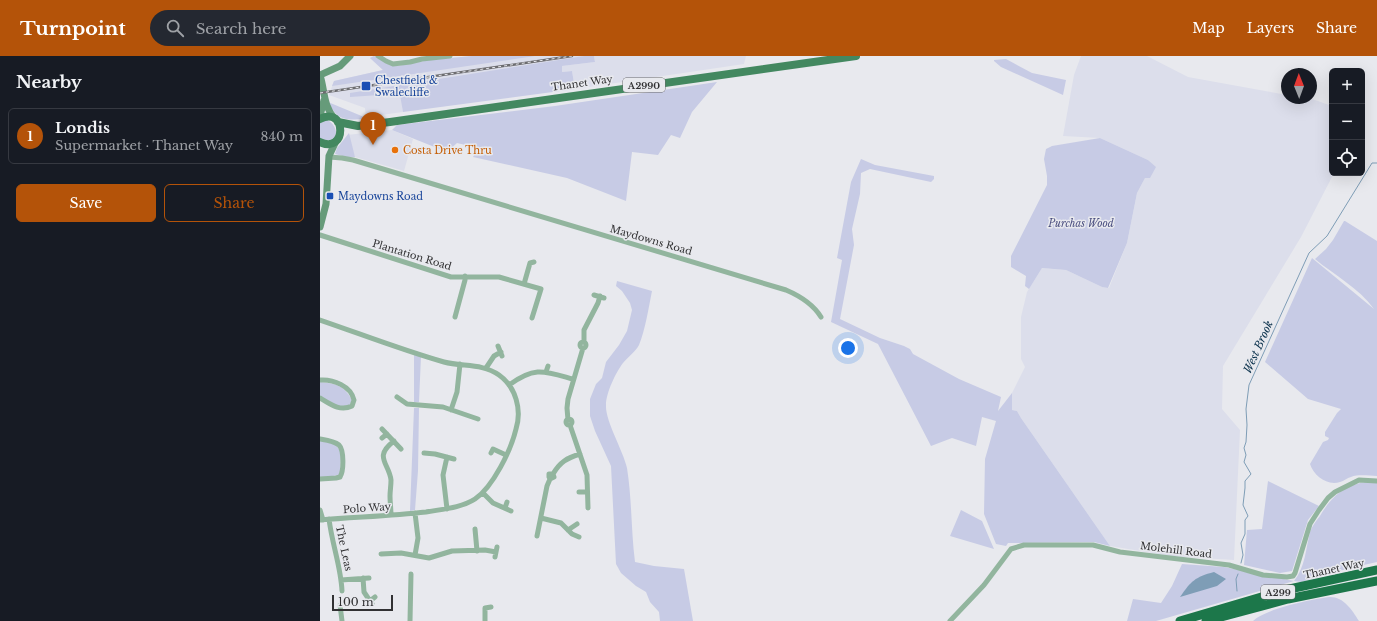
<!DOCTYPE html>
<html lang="en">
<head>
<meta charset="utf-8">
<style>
	:root { --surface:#171b24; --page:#242831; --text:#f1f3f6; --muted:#9ea1a6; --line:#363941; --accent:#b45309 }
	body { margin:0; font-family:"Libre Baskerville",serif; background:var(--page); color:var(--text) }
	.controls { position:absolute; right:12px; top:12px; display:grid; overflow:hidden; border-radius:6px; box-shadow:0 4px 16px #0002 }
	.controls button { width:36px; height:36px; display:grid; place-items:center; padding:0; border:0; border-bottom:1px solid var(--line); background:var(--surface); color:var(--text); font:20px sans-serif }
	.compass { position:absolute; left:961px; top:12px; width:36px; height:36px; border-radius:50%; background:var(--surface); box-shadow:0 4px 16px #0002; rotate:359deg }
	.scale { position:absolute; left:12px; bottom:10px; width:61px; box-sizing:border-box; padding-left:4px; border:2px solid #313133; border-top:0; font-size:11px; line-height:14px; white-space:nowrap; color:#313133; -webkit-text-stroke:3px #e8e9ee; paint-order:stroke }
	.you { position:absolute; left:528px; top:292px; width:14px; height:14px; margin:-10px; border:3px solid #fff; border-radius:50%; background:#1a73e8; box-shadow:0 0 0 6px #1a73e833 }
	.badge { display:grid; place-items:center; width:26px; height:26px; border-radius:50%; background:var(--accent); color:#fff; font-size:13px; font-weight:700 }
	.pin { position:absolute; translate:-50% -33px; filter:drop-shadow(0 1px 2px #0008) }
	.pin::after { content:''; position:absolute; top:21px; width:14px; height:12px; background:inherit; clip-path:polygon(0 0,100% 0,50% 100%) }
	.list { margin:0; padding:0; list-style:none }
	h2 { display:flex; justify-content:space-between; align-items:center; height:52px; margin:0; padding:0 16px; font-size:17px }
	h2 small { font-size:13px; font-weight:400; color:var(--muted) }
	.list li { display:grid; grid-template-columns:26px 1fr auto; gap:12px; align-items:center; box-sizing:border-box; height:56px; margin:0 8px 8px; padding:0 8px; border:1px solid var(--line); border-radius:6px }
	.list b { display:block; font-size:15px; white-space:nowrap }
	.list p { margin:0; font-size:13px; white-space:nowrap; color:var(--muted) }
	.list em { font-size:13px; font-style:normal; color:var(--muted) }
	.actions { display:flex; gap:8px; padding:12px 16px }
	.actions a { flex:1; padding:9px 0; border:1px solid var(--accent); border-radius:6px; text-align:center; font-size:14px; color:var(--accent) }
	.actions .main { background:var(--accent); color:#fff }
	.icon { flex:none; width:22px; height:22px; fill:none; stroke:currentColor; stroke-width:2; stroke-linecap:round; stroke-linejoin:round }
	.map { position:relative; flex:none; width:1057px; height:565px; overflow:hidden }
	header { display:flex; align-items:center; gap:24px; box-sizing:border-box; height:56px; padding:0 20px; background:var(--accent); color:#fff }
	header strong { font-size:19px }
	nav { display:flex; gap:22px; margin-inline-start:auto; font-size:14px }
	.search { width:280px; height:36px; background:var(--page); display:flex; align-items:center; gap:10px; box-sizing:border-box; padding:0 14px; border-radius:22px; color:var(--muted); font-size:15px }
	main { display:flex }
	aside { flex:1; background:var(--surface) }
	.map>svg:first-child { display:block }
</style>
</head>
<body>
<header>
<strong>Turnpoint</strong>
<div class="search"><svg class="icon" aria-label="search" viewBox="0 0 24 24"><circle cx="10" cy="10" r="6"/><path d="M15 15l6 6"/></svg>Search here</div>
<nav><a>Map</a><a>Layers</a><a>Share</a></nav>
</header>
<main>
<aside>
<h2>Nearby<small></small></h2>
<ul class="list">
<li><span class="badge">1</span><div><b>Londis</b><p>Supermarket · Thanet Way</p></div><em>840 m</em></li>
</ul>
<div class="actions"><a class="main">Save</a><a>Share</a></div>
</aside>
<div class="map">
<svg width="1057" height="565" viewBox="0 0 1057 565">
	<rect width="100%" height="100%" fill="#e8e9ee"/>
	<!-- built -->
	<path fill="#dcdeeb" d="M54,0L68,8L77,10L110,4L152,0H266L81,39L83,56L46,61L45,52L9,39L14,25L63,14L50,2Z
		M274,0H426L424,8L255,33L252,15L242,16V10L275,6Z
		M761,0H827L868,21L967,39V42H989L1012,50V117H1014L981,181L903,310L902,353L920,374L914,504L851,500L790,490L701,362L697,355L692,354V337L705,311L701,303V261L707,236L722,212L746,214L782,231L789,232L807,187L817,137L825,122L835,111L828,104L780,82L743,80L754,19Z
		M72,74L93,83L84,115L35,101L27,79Z"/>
	<!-- green -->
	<path fill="#c7cbe5" d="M54,0L68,8L77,10L110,4L152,0H215L12,30L14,25L63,14L50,2Z
		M264,0H274L275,6L242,10V16L252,15L255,33L83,56L80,39L74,38L30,41V37Z
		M686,3L712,17L746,24L743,39L681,11L674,5V4Z
		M397,26L372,56L360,82L351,79L338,99L312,96L306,145L247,122L153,101L158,92L137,87L127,96L72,74L77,69L235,50Z
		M8,46L44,61V63C25,64 18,65 8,46Z
		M7,64C15,67 21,81 10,84C7,85 3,83 0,83V66Z
		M29,77L35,101H26L15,98L17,92Z
		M780,82L828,104L836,111L830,122H825L817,137L807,187L788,232L782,231L746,214L722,212L709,233L705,230L706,220L691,211V200L727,129V120L724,103L726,93L732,90Z
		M541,103L555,109L614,120V123L611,126L550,113L541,117L540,138L532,173L534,189L520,263L560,282L584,290L590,293L593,298L639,323L681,341L678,355L692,337V354L697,355L701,362L790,490L774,486L688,487L686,490L676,488L664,458L665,403L676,365L662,361L656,390L632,382L611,390L558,288L511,266L522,204L517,202L531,126Z
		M1024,165H1025L1057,185V420C1049,420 1039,418 1031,421C1027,422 1024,425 1020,426C1007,430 994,420 990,408L1003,386L1008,384L1009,382L1005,380V376L1017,357L1021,353L988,343L945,306L992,202L1054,253C1039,232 1014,219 995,203L1006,193L1013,184Z
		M297,225L332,235C329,250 325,275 319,289C316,295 308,301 303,307C296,316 286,337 286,349C285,365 303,394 307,412C312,443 311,475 315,506L334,510L364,513L373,565H340L339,556L330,546L326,536L316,530L301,517L296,508L291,410L275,375L270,360V343L276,328L282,322L286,306L299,289L307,275L312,254L310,247L302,235L296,230Z
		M94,299L101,300L99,346H94Z
		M0,326C16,328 24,329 32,344L30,349L19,351L0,341Z
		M94,352H99L98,415L95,454L90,455Z
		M0,384L16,389L21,396L20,419L0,422Z
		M948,425L999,450L988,464L972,515L960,517L924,509L927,474L942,473Z
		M1045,426L1057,427V506L1030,512L1032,506L1030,512L981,526L974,525L836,565H807L813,543L841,547L852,530L862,508L904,511L974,525C985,512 986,492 990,476C992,470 996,465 1000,460C1011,441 1023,430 1045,426Z
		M641,454L662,465L674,493L630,480Z
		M1010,541C1024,541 1032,554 1039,565H933C945,553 992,543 1010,541Z"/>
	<!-- water -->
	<path fill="#7e9db6" d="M894,516L906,523L897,530L860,541C871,525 875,521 894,516Z"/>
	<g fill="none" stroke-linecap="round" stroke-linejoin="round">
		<!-- stream -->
		<path stroke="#7e9db6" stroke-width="1" d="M921,507L923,499L921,487L925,478V464L928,460L923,449L925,432V425L931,418L924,406L926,399L924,392L926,386L927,369L926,353L929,329L989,197L1007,180L1052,107H1057
			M917,535L916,523L918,518"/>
		<!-- street -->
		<path stroke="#92b59e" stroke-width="5" d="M58,0L66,5L73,8L90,6L102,3L130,0
			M9,101L22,102L33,104L466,234C480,240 493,248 501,261
			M0,179L131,221H179L221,233L212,262
			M204,228L210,207L214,206
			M274,239L284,242
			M135,261L145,224V220
			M0,264C41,278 82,294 124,306C143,311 162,307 179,319C196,331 202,354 196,373C191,394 173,431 155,443C141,452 123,453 106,456C71,460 35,461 0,464
			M264,286V274L278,247L280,240
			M260 289a3 3 0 1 1 6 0a3 3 0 1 1-6 0Z
			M178,290L182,300
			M166,312L174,300L181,296
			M226,316L228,310
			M0,324C13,323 31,330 34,344L32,350C20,356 10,348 0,342
			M189,329C215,310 224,315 253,323
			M77,341L87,348L123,351L158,363
			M131,354L137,336L140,308
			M246 366a3 3 0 1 1 6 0a3 3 0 1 1-6 0Z
			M248,364L247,352L248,343L263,292
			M250,369L267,419L268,452
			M62,373L81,393
			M62,382L67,378
			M0,383C6,384 14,385 19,389C24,394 24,415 20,421L16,422L0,423
			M104,397L115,398L134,403
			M171,397L173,393L186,399
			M233,418L234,421L230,423L229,421V418H233C240,406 247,402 260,398
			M259,436H267
			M163,437L173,447L191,455
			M185,452L187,446
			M127,453L123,419L127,401
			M0,454L3,464
			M71,459C71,453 70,447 70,440C70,435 71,430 71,424C69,407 53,401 74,385
			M221,462L241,467L252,478L259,481
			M9,463C12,488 21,511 22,535
			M155,473L157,495
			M248,474L257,468
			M217,480L227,430L230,423
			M61,498L81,497L109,502L132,495L165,494L176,496
			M95,499L98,482L95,457
			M175,501L177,491
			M43,522L44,536L52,548
			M21,524L49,522
			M50,545L55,541
			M20,549L22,565
			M90,565L91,518
			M165,565V552L171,551
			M630,565L664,529L691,493L704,489H773L800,496L909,509L943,519L967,521L973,520L975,517L990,468L999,454L1008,442L1015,436L1039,424L1057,425"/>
		<!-- secondary -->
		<path stroke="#669b7a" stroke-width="7" d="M0,19C5,35 3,50 15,63
			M0,19L20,10L30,0
			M0,60L4,44
			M0,171L6,148L9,100L16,85"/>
		<!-- primary -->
		<path stroke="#438860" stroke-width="8" d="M0,63C27,49 27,99 0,86
			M18,66L38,70L70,66L536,0"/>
		<!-- highway -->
		<path stroke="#1c774a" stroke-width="9" d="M860,565L965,534L1057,514
			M886,565L968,543L1057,525"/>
		<!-- rail casing -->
		<g stroke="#6c6c6f" stroke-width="2.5">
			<path id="rail" d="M0,37L252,0"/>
		</g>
		<!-- rail -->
		<use href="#rail" stroke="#e8e9ee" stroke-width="1" stroke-dasharray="3" stroke-linecap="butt"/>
	</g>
	<!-- markers -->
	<g fill="#1a4fb4" stroke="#e8e9ee" stroke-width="1.5">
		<rect x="41" y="25" width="10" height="10" rx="2"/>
		<rect x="6" y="136" width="8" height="8" rx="2"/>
	</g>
	<circle fill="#e8710a" stroke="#e8e9ee" stroke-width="1.5" cx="75" cy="94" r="4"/>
	<g text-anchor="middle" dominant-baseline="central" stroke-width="3" stroke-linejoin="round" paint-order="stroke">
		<!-- shield labels -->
		<g fill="#e8e9ee" stroke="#68686b" stroke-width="1">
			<rect x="303" y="22" width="42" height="14" rx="3"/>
			<rect x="941" y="529" width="34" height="14" rx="3"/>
		</g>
		<g font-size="9" font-weight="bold" fill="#313133">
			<text x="324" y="29">A2990</text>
			<text x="958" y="536">A299</text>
		</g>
		<!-- transit labels -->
		<g font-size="10" fill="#164399" stroke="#e8e9ee" text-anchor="start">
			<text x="55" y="24">Chestfield &amp;<tspan x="55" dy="12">Swalecliffe</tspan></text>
			<text x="18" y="140">Maydowns Road</text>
		</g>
		<!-- street labels -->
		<g font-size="10" fill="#313133" stroke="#e8e9ee">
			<text transform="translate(262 27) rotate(-8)">Thanet Way</text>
			<text transform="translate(331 184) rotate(16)">Maydowns Road</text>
			<text transform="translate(92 199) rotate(17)">Plantation Road</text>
			<text transform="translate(47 452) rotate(-4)">Polo Way</text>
			<text transform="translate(24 492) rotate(78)">The Leas</text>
			<text transform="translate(856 494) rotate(7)">Molehill Road</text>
			<text transform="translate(1014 513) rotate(-12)">Thanet Way</text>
		</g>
		<!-- food labels -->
		<g font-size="10" fill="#c56008" stroke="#e8e9ee" text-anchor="start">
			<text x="83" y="94">Costa Drive Thru</text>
		</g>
		<!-- park labels -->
		<g font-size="10" font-style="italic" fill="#4b4f80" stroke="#e8e9ee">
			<text x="761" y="167">Purchas Wood</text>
		</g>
		<!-- water labels -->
		<g font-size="11" font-style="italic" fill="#09304b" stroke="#e8e9ee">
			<text transform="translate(938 291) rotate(-66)">West Brook</text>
		</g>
	</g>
</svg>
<div class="controls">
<button>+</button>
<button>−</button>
<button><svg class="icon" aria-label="locate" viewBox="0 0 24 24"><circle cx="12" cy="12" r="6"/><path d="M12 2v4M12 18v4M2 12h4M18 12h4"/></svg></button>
</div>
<svg class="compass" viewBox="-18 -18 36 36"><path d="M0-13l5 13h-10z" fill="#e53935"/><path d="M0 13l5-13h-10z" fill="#9ea1a6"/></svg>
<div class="scale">100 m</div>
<div class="you"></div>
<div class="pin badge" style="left:53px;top:89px">1</div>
</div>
</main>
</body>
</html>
